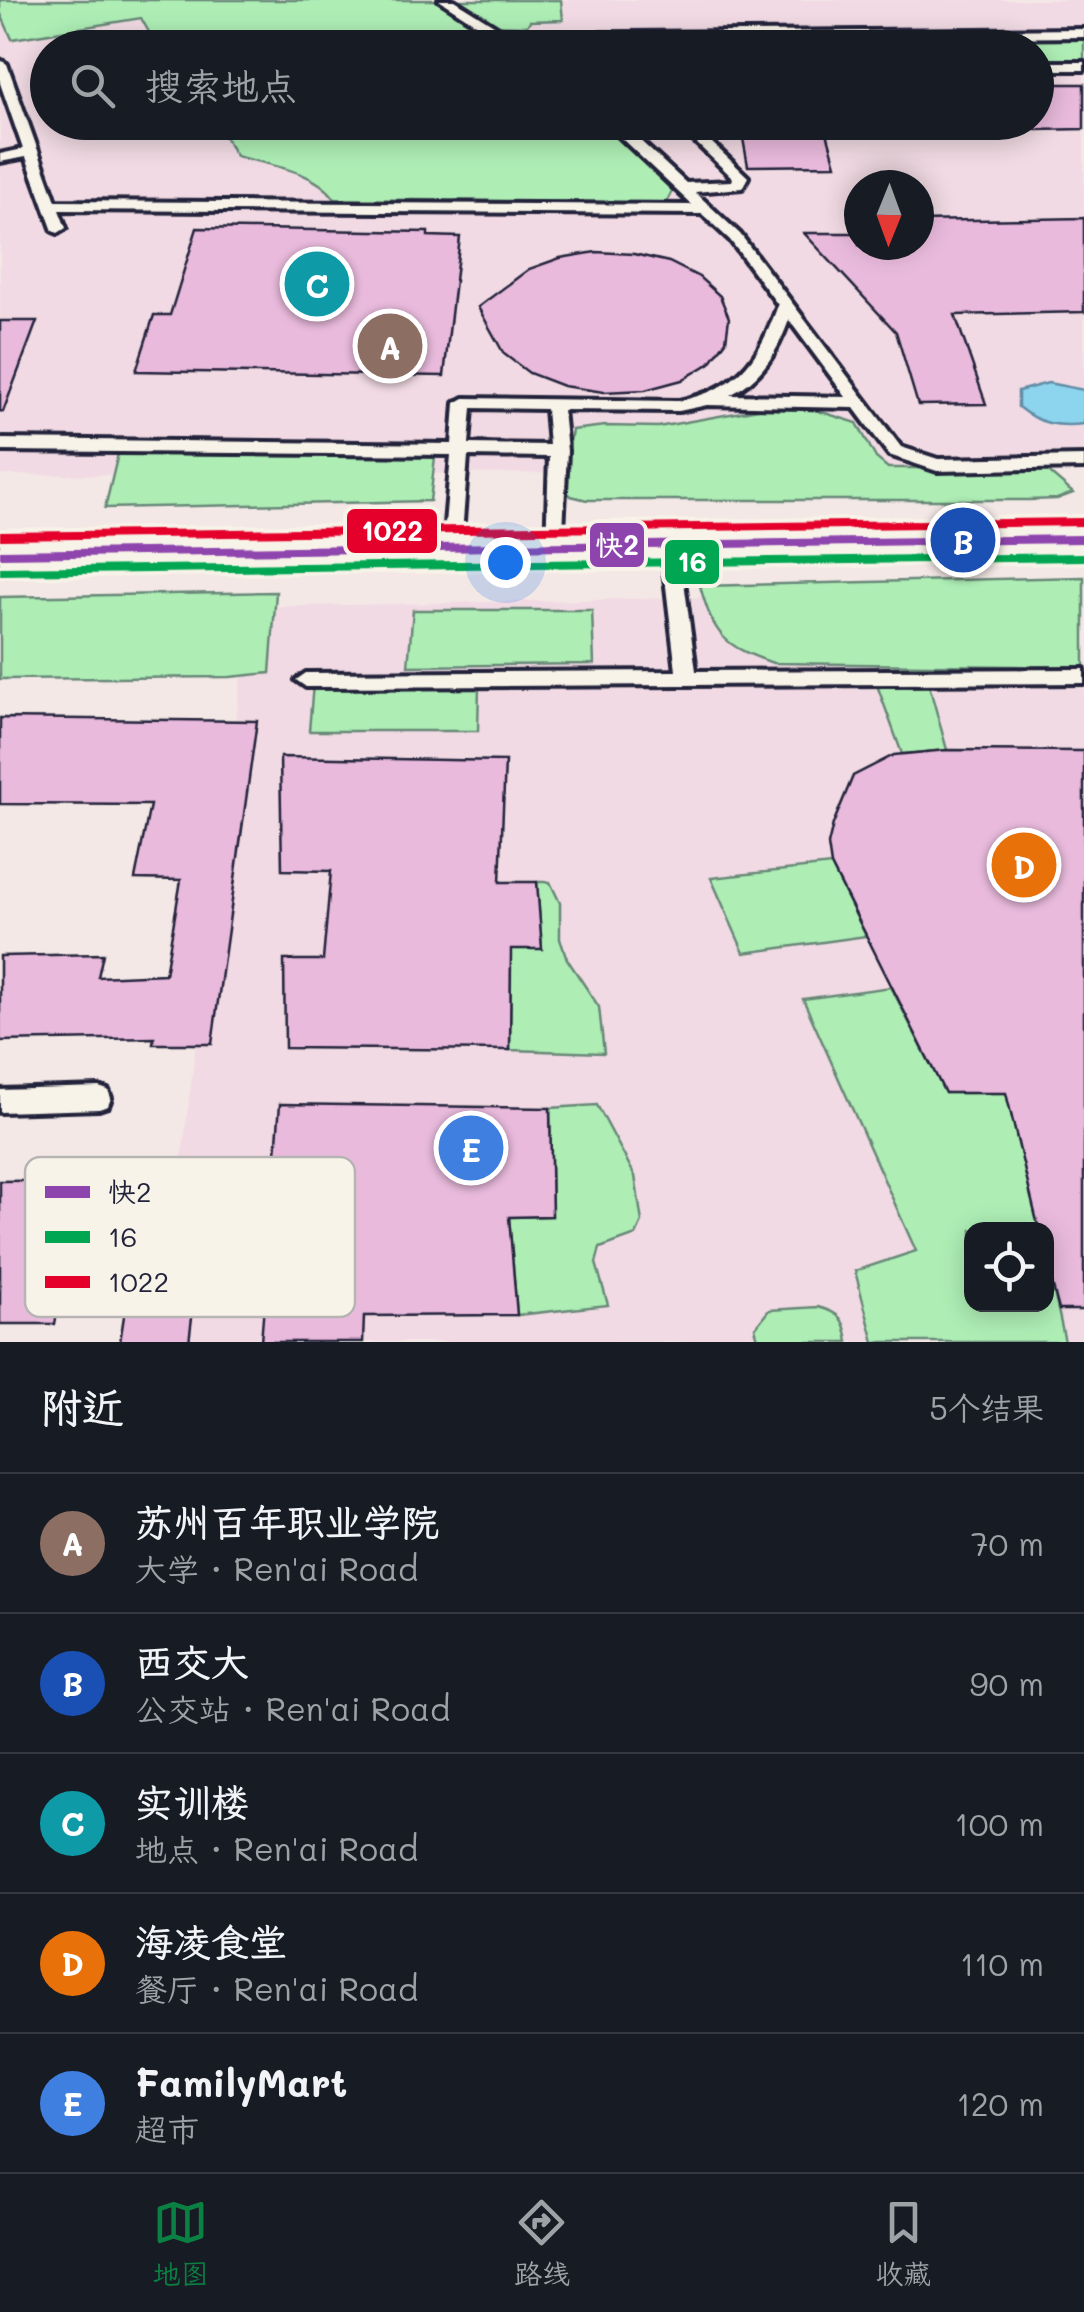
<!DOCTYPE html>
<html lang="zh">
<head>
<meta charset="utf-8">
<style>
	:root { --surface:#171b24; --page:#20242c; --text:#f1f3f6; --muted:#9ea1a6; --line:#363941; --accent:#0b8043 }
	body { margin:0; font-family:Mali,"LXGW WenKai TC",sans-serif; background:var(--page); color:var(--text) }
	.controls { position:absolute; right:30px; bottom:30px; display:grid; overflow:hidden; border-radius:20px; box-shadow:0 5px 25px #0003 }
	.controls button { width:90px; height:90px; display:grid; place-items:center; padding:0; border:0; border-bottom:2px solid var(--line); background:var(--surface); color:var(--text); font:50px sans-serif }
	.compass { position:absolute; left:844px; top:170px; width:90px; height:90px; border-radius:50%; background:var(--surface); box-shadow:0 5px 25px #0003; rotate:181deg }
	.you { position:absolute; left:505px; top:562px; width:35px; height:35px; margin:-25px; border:8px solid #fff; border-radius:50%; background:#1a73e8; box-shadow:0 0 0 15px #1a73e833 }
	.badge { display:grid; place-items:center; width:65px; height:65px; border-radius:50%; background:var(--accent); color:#fff; font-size:32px; font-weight:700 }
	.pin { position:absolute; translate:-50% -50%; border:5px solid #fff; box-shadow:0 2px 10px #0006 }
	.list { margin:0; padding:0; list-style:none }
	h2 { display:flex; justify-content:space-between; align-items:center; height:130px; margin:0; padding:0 40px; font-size:42px }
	h2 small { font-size:32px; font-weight:400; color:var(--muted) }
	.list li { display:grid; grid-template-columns:65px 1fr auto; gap:30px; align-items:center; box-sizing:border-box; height:140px; padding:0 40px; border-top:2px solid var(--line) }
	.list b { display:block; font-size:38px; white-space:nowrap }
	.list p { margin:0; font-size:32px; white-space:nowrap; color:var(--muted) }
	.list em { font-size:32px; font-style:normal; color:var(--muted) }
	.icon { flex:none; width:55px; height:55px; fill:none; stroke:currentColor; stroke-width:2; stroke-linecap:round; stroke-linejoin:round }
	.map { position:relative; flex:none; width:1084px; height:1342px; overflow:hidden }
	.search { position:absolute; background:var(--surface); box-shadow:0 5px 25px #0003; left:30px; right:30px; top:30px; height:110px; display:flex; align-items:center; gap:25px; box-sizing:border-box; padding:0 35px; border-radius:55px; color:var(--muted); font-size:38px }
	.sheet { height:830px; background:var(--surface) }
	nav { display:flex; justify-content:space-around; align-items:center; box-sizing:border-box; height:140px; border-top:2px solid var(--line); background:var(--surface); font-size:28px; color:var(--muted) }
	nav a { display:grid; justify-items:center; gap:5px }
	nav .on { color:var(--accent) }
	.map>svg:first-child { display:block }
</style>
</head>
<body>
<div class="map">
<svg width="1084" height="1342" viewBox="0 0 1084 1342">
	<rect width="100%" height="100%" fill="#f4e8e6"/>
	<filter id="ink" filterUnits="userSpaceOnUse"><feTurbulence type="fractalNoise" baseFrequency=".01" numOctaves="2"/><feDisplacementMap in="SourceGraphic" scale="20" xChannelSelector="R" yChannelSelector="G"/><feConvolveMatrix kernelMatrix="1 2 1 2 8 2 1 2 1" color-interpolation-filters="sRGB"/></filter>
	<g filter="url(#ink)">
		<!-- built -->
		<path fill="#f1dae3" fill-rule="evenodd" d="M0,0H1084V472L0,475ZM48,48H1036V122H48ZM859,185H919V245H859Z
			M1084,589V1342H159L250,607ZM972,1230H1046V1304H972Z"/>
		<!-- green -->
		<path fill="#aeeeb5" stroke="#688878" stroke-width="2.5" d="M0,0H561L563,20L530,21L527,26L493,25L491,35L511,47L158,48L141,18L12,39L0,12Z
			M1084,38V60L1037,61L1036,48H739L738,42Z
			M217,123H601L673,189L666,203L335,199C315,170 268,165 236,156Z
			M780,405L809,408L857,423L876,458L888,468H1044L1073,493L1057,499L1029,500H587L571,496L562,487L572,430L605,426L658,427Z
			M118,454L435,457L430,501L105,508Z
			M1084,577V667L773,663C723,646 714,635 700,586Z
			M276,592L270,673L230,677L0,679V597Z
			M413,610H592L594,664L408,666Z
			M313,684L479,685L478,731H309Z
			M877,685H929L947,750L902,754Z
			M831,865L866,936L744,953L711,878Z
			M537,882H550L560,903V939L567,959L599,1007L604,1053L510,1050L511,968L494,949L542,948Z
			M891,987L945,1093H1006L1039,1229L972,1230V1304H1046L1047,1260L1065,1342H874L855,1271L916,1251L803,999Z
			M597,1105L635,1176L642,1222L636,1235L600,1248L596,1263L608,1305L517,1315L509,1217L552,1216L550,1108Z
			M818,1307C840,1313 845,1319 848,1342H759L755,1328L769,1310Z"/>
		<!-- water -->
		<path fill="#8dd4ee" stroke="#628da6" stroke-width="2.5" d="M1048,383L1084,390V424C1057,427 1039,424 1018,407V391Z"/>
		<!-- building -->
		<path fill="#e9badc" stroke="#22223b" stroke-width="2.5" d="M1036,84H1084V129L1036,130Z
			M740,122H824L836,165L748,166Z
			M1084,218V312L955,315L986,404L918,405L896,332L804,233H859V245H919V221Z
			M197,228L428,232V236L460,237L444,376L136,371L154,315H170Z
			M596,252L634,254L669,262L699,277L720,296L729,318L726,341L710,363L682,380L645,390L604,392L563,386L529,373L504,354L478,307L529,269L560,258Z
			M0,321H37L3,412L0,411Z
			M0,718L257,721L212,1044H153L154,1038L0,1041V956L103,954L98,977L165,974L181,880L135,879L150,805L0,804Z
			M947,750L1084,751V1310H1059L1046,1260V1230H1039L1006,1093H945L831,865L828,845L833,824L853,776L894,755Z
			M280,757L505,761L500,882H537L542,949H511L510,1050L285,1048L284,960H323L331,871L282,870Z
			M280,1104L550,1108L552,1216L509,1217L517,1315L364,1316L363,1342H261Z
			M209,1179L189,1342H120L129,1283L63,1284L55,1324H0V1181Z"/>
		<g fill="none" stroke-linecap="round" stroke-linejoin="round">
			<!-- service casing -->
			<g stroke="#22223b" stroke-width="8">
				<path id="service" d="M439,0H454L508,34L1084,29V37L520,42V47L513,48Z
					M0,60L7,64L56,201L692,205L604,122H620L686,183L732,181L733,178L674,122H690L748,177L742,188L695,192L740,234L901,447L938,459L1084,456V468L937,471L889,455L854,408L707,405L679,411L563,410L567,451L562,550L555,552L546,546L549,457L468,456L461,547L452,553L443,547L451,455L0,451V439L452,444L455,403L464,398L679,401C739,388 758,361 778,305L730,240L702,214L59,210L66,228L58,233L53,231L26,157L0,162V154L23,149L0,83ZM789,320L846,397L730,395C762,378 777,353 789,320ZM472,408L546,409L549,445L469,444Z
					M1036,62H1084V70H1036Z
					M670,538L679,544L696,671L1084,669V683L306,687L296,680L306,673L676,671L661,544Z
					M99,1087L108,1090L111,1098L108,1106L99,1109L0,1112V1090Z"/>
			</g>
			<!-- secondary casing -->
			<g stroke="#22223b" stroke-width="7">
				<path id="secondary" d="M1084,522V556L0,572V536Z"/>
			</g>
			<!-- service -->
			<use href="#service" fill="#f7f3e8" fill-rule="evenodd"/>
			<!-- secondary -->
			<use href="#secondary" fill="#f7f3e8" fill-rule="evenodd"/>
			<!-- bus-1 casing -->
			<g stroke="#f7f3e8" stroke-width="8">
				<path id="bus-1" d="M1084,535V543L0,558V550Z"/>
			</g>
			<!-- bus-2 casing -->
			<g stroke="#f7f3e8" stroke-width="8">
				<path id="bus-2" d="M1084,553V561L0,575V567Z"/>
			</g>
			<!-- bus-3 casing -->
			<g stroke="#f7f3e8" stroke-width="8">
				<path id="bus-3" d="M1084,518V526L0,540V532Z"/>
			</g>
			<!-- bus-1 -->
			<use href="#bus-1" fill="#8e44ad" fill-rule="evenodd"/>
			<!-- bus-2 -->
			<use href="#bus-2" fill="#00a651" fill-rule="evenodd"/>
			<!-- bus-3 -->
			<use href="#bus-3" fill="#e4002b" fill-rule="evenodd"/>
		</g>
	</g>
	<!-- legend -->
	<rect x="25" y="1157" width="330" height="160" rx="15" fill="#f7f3e8" stroke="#b7b4b4" stroke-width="2.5"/>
	<rect x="45" y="1186" width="45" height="12" fill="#8e44ad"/>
	<rect x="45" y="1231" width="45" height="12" fill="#00a651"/>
	<rect x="45" y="1276" width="45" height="12" fill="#e4002b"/>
	<g font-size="28" fill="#22223b">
		<text x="108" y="1202">快2</text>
		<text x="108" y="1247">16</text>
		<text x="108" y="1292">1022</text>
	</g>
	<g stroke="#f7f3e8" stroke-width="4">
		<rect x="345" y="507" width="94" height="48" rx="10" fill="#e4002b"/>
		<rect x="588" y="521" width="58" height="48" rx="10" fill="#8e44ad"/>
		<rect x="663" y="538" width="58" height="48" rx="10" fill="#00a651"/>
	</g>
	<g font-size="28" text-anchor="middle" font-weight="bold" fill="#fff">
		<text x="392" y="541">1022</text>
		<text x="617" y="555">快2</text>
		<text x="692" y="572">16</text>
	</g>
</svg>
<div class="controls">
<button><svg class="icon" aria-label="locate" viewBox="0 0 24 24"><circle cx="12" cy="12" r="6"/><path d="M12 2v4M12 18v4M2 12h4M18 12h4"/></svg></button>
</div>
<svg class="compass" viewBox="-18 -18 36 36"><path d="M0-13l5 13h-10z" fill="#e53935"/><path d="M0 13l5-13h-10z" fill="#9ea1a6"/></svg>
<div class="you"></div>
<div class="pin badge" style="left:390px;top:346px;background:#8d6e63">A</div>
<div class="pin badge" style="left:963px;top:540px;background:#1a4fb4">B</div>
<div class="pin badge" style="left:317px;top:284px;background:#0f9aa8">C</div>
<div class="pin badge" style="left:1024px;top:865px;background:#e8710a">D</div>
<div class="pin badge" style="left:471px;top:1148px;background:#3f7fe0">E</div>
<div class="search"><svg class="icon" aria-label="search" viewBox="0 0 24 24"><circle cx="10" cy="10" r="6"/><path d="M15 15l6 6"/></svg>搜索地点</div>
</div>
<section class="sheet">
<h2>附近<small>5个结果</small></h2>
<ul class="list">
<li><span class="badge" style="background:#8d6e63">A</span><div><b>苏州百年职业学院</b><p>大学 · Ren'ai Road</p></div><em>70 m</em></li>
<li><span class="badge" style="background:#1a4fb4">B</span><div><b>西交大</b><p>公交站 · Ren'ai Road</p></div><em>90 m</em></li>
<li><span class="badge" style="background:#0f9aa8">C</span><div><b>实训楼</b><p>地点 · Ren'ai Road</p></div><em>100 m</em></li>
<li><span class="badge" style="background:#e8710a">D</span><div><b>海凌食堂</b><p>餐厅 · Ren'ai Road</p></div><em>110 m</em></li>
<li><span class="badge" style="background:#3f7fe0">E</span><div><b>FamilyMart</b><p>超市</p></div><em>120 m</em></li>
</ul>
</section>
<nav>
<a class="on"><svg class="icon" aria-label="map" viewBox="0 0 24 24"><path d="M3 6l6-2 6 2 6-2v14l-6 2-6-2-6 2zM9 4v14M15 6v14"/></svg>地图</a>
<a><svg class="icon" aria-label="directions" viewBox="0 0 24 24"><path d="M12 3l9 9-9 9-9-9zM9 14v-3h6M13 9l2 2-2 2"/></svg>路线</a>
<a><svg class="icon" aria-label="saved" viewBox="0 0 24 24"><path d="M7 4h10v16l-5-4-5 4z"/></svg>收藏</a>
</nav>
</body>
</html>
